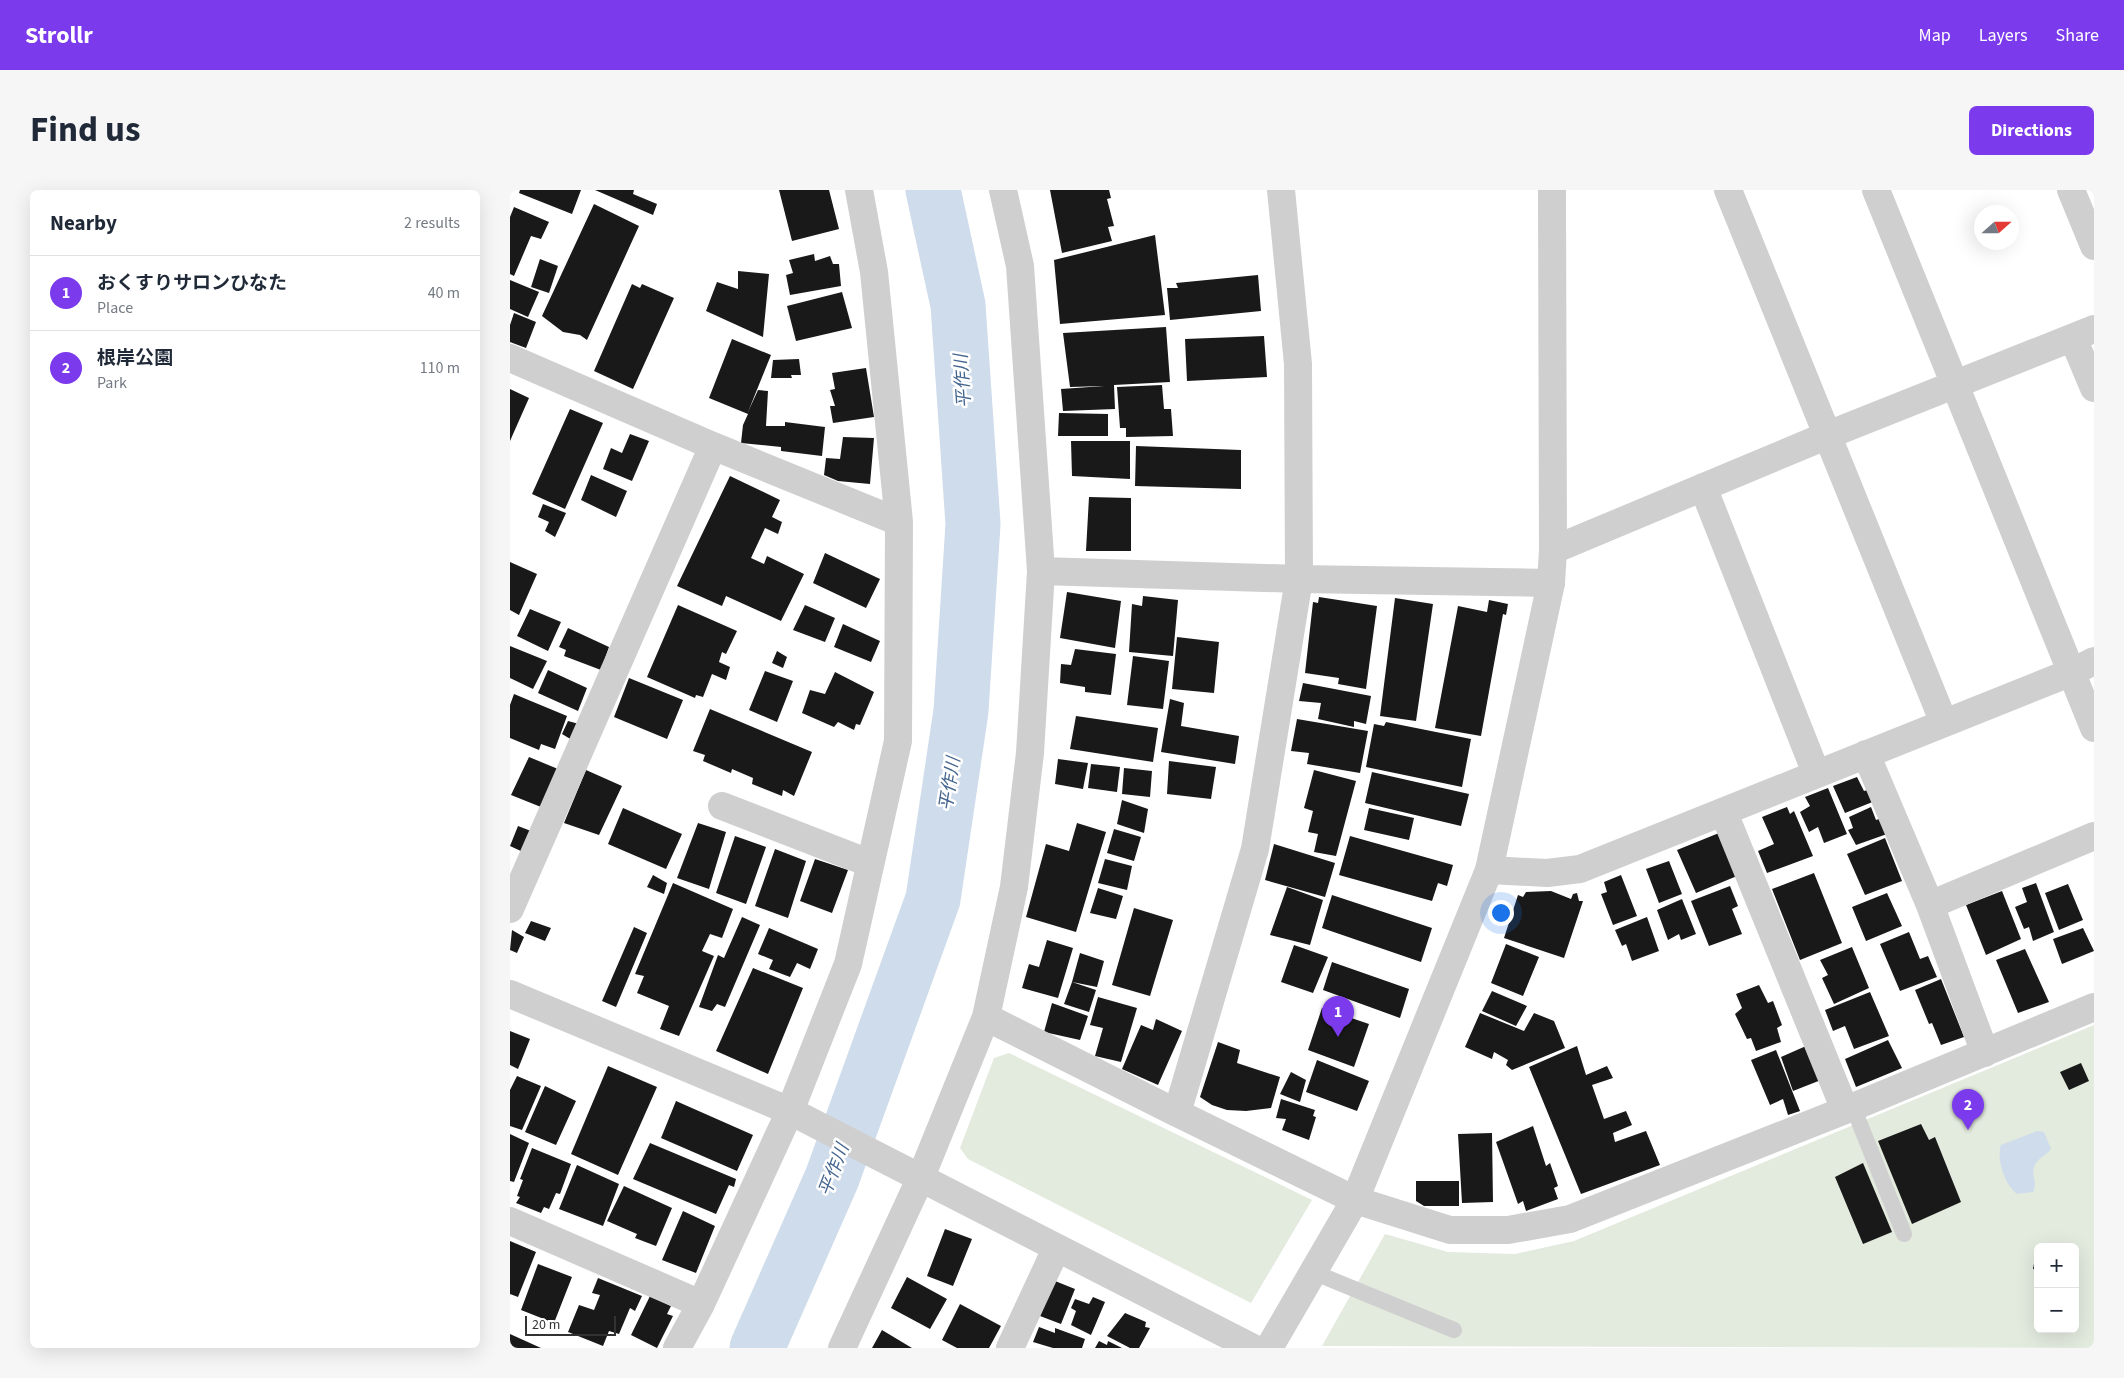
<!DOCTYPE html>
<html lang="en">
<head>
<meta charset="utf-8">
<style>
	:root { --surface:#fff; --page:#f6f6f7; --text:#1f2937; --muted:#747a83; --line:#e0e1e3; --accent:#7c3aed }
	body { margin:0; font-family:"Source Sans 3","Noto Sans JP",sans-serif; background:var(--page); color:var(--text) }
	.controls { position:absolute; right:15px; bottom:15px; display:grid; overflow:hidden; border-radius:8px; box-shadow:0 5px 20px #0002 }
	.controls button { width:45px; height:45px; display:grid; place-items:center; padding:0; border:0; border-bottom:1px solid var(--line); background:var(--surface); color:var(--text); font:25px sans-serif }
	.compass { position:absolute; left:1464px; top:15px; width:45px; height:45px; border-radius:50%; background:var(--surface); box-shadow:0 5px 20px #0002; rotate:69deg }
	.scale { position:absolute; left:15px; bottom:12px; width:91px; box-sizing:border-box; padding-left:5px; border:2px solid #323232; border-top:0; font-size:14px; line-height:18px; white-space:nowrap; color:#323232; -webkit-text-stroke:4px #fff; paint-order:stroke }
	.you { position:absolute; left:990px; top:722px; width:18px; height:18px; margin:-12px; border:4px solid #fff; border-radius:50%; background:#1a73e8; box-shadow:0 0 0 8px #1a73e833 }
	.badge { display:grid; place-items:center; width:32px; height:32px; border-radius:50%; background:var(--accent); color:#fff; font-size:16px; font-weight:700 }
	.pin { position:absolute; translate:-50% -41px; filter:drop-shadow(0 1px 2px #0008) }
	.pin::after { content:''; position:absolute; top:26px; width:18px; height:15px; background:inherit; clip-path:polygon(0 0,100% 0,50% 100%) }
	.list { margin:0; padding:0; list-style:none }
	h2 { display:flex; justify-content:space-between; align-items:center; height:65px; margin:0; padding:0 20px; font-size:21px }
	h2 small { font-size:16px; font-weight:400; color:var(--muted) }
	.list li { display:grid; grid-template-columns:32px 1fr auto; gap:15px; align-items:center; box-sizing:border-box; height:75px; padding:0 20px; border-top:1px solid var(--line) }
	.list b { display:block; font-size:19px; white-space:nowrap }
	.list p { margin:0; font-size:16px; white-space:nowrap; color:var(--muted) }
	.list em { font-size:16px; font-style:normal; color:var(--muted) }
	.map { position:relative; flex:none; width:1584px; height:1158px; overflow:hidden; border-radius:8px }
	header { display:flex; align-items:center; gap:30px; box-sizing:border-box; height:70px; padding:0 25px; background:var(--accent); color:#fff }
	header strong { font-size:24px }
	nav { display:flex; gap:28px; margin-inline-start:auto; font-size:18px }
	.intro { display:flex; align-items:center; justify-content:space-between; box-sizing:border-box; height:120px; padding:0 30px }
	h1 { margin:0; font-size:35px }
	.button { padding:12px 22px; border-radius:8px; background:var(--accent); color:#fff; font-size:18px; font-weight:700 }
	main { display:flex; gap:30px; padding:0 30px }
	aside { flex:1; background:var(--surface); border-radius:8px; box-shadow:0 5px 20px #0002 }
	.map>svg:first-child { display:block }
</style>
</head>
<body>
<header>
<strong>Strollr</strong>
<nav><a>Map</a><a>Layers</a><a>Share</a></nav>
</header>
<div class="intro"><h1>Find us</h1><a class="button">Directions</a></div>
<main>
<aside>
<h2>Nearby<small>2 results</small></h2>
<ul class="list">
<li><span class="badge">1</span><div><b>おくすりサロンひなた</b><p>Place</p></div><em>40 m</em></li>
<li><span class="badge">2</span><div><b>根岸公園</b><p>Park</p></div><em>110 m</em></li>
</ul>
</aside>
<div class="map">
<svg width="1584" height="1158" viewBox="0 0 1584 1158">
	<rect width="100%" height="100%" fill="#fff"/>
	<!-- green -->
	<path fill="#e3eade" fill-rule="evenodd" d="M1584,835V1158L812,1156L875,1044L938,1062L1005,1064L1064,1051ZM1528,1057H1565V1139H1528Z
		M499,863L802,1010L741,1113L458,969L450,958L484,868Z"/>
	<!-- water -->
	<path fill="#cfdceb" d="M1527,941L1534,942L1541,959C1537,965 1526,969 1524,977C1521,986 1528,990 1523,1002L1507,1004C1495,995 1486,969 1491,955Z"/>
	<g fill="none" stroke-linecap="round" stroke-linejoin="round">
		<!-- river -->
		<path stroke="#cfdceb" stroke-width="55" d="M247,1158L322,988L423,709L451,521L463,334L448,115L423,0"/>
	</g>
	<!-- building -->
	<path fill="#191919" d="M10,0H71L62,24L9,3Z
		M85,0H124L123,4L147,14L143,25Z
		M269,0H319L329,39L282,51Z
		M540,0H599L601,8L597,9L604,36L598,37L602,51L552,63Z
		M84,14L129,36L77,150L70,145L53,142L32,126Z
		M4,17L39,32L31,49L21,46L4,86L0,84V27Z
		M645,45L655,125L550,134L544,70Z
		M304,64L305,71L320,66L323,74H329L331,96L280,105L276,85L283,83L279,70Z
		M30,69L48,76L39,103L21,97Z
		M228,81L259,84L253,147L196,121L207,92L228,99Z
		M748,85L751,121L660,130L657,98H668L666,93Z
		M0,90L29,102L18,127L0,119Z
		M122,94L130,98L132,94L164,108L123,199L84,181Z
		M332,102L342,138L286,151L277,116Z
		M4,123L26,132L16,158L0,152V135Z
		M656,137L660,192L604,195L605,219L553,221L551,199L594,196L560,197L553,143Z
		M754,146L757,187L677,191L675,149Z
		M222,149L261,165L238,222L248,200L258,201L256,236H275V232L315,237L312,266L271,261V257L231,253L233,235L238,224L199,208Z
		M289,169L291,185H281L282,188H261L263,170Z
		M356,178L364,227L323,233L320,216H325L320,200L325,199L322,183Z
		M652,195L654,219H661L663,246L616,247V238H610L607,197Z
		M0,199L19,208L0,251Z
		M60,219L93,233L55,319L22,304Z
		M549,223L598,224V246H548Z
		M120,244L139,251L122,291L93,279L101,258L112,263Z
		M333,247L364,248L360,294L328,291L314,285L316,268L330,269Z
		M561,251H620V289L562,286Z
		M626,256L731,260V299L625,296Z
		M81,285L117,301L106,327L71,310Z
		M220,286L270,310L262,327L272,332L268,344L255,338L241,368L254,374L257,366L294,384L271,431L216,406L212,416L167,396Z
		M579,307L621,308V361H576Z
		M33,314L56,323L45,347L35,341L39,332L28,327Z
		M315,363L370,389L356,418L303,393Z
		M0,372L27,384L9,425L0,420Z
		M557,402L611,411L605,458L550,448Z
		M633,406L668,410L663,466L619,462L622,414L632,416Z
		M809,407L867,416L856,499L828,494L829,488L795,483L803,412L808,413Z
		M885,408L923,414L906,531L870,526Z
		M979,410L998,414L996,425L993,424L971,546L925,538L948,416L977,422Z
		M168,415L227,441L216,464L212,462L209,472L220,477L216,490L202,484L193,507L186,505L185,508L137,487Z
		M295,415L325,428L315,452L283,440Z
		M20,419L51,432L38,461L7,446Z
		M333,434L370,451L361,472L324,457Z
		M58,438L99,457L91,480L54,466L56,460L49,457Z
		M667,447L709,452L704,503L662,499Z
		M0,456L37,471L23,499L0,488Z
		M565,459L606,464L601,505L575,502V497L550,493L551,474L561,475Z
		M267,461L277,467L273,478L262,473Z
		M623,466L659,471L653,519L617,515Z
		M38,480L77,498L68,521L28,503Z
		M255,481L283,491L267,532L239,520Z
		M325,482L364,502L350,535L346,534L344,540L328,532L324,537L292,523L300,500L315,504Z
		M119,488L173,510L157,549L104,527Z
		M793,493L861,506L856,534L844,531V537L808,529L811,513L789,511Z
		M4,504L57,526L45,559L31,554L29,560L0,548V515Z
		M660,509L674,513L671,536L729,546L725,574L651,562Z
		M200,519L302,562L284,606L273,600L272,606L242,594L243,588L222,579L221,583L193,571L195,565L183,561Z
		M566,526L648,538L643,572L560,559Z
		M787,529L858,541L850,583L797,574L799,563L781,561Z
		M58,531L69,534L62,550L52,544Z
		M876,532L961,549L952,597L856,577L864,534L874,536Z
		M19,567L48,579L31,617L1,605Z
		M548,569L578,573L573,599L545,594Z
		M659,571L706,577L701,609L657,604Z
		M581,574L610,577L607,602L578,598Z
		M614,578L642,581L640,607L612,604Z
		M76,580L112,596L89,645L54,633Z
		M804,580L846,591L826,666L804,662L808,644L798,642L803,621L794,618Z
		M862,582L959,604L951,636L855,613Z
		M1347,587L1354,601L1361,599L1365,611L1335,623L1323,596Z
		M1318,598L1337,644L1314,653L1308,637L1299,642L1290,622L1300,616L1295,607Z
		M612,610L638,619L634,643L607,634Z
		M1277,617L1280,624L1284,621L1303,666L1257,683L1248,661L1264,654L1252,627Z
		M1361,617L1366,630L1369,629L1377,644L1346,655L1338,640L1343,638L1339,627Z
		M113,618L172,644L156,679L98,654Z
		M859,618L904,628L899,650L854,640Z
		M188,633L216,642L199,699L167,688Z
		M567,633L596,642L566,742L516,727L536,654L559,661Z
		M8,636L21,641L13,662L0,656Z
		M604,639L631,647L624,671L597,663Z
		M1209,643L1227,686L1186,703L1167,660Z
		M225,646L256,657L236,714L206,703Z
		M840,646L943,675L937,696L928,693L922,711L829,685Z
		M1375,648L1392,691L1355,705L1337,664Z
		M764,654L825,673L815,707L755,690Z
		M265,659L296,671L278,728L245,716Z
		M305,669L338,680L322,723L290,711Z
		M595,669L622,676L617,700L588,693Z
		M1159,671L1172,704L1149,713L1136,679Z
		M1304,683L1332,753L1290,770L1262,699Z
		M143,685L157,693L154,704L137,697Z
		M1111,685L1127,726L1103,735L1091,704L1097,702L1094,692Z
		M163,693L223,719L212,748L200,744L192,761L204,766L169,846L150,839L159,816L127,803L134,786L125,784Z
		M1526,693L1544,742L1523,751L1519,737L1514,739L1505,717L1517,712L1512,698Z
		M1558,694L1573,730L1549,740L1535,703Z
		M1220,696L1228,716L1222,719L1232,744L1199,756L1181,711Z
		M777,697L813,710L800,755L760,745Z
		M588,698L613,706L606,729L580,723Z
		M1041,701L1061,709L1063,704L1067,703L1069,711H1073L1054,768L994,748L1008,705L1013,707L1016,702Z
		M1492,701L1511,749L1476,765L1456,715Z
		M1377,703L1392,736L1356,751L1342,717Z
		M822,705L922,738L911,772L812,738Z
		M1172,709L1186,744L1171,750L1169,744L1158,750L1147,720Z
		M624,718L663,730L640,806L602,795Z
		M232,727L250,735L215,817L207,814L202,821L189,817L208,765L214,768Z
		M1137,727L1149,761L1122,771L1116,754L1112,756L1105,740Z
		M21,731L41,738L35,751L15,743Z
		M124,737L137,743L106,817L92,811Z
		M259,738L308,759L300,779L287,773L280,787L259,779L263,770L248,764Z
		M1573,738L1584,761L1552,774L1543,749Z
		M2,740L14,747L7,763L0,760Z
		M1399,742L1410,769L1418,766L1427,787L1390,801L1370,754Z
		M537,750L563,758L548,808L512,798L519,774L529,777Z
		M996,754L1029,767L1013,806L981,793Z
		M784,755L818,767L803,803L771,792Z
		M1342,757L1359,798L1324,814L1312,788L1318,785L1310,770Z
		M1515,759L1539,812L1508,823L1486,770Z
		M570,763L594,771L587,797L562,792Z
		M822,772L899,799L890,828L813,800Z
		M243,778L293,798L258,884L206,861Z
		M1431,789L1454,847L1431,855L1422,833L1419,834L1405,800Z
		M562,792L586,800L579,822L554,814Z
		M1249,795L1258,813L1263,811L1272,835L1267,838L1271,852L1246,861L1241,848L1237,849L1225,824L1232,818L1226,804Z
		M982,801L1017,816L1006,836L972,821Z
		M1360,802L1379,846L1344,859L1335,836L1323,841L1315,820Z
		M588,807L627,818L611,872L585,866L593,838L580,835Z
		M542,813L578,826L570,850L534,842Z
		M812,818L859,834L844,877L798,860Z
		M970,823L1014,841L1024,823L1044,831L1055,858L1002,880L996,875L998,870L984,862L982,869L955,857Z
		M646,829L672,841L648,895L612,879L631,835L643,840Z
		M0,841L20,849L8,879L0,875Z
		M1378,850L1392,878L1346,897L1335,869Z
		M708,852L730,860L727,873L770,887L761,918L736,921L717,920L702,915L690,907Z
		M1067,856L1076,885L1097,876L1103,888L1082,895L1094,929L1116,921L1122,935L1103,943L1105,952L1136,941L1150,975L1071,1004L1019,877Z
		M1296,856L1311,890L1283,901L1271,867Z
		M1266,860L1290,921L1278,925L1273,909L1260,915L1241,870Z
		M807,870L859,891L847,921L796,902Z
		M1571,873L1579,891L1559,900L1550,882Z
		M98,876L147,897L108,985L61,964Z
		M781,882L796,890L790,912L770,904Z
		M7,886L31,896L12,940L0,936V900Z
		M35,896L66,911L46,955L15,942Z
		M771,909L805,920L803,926L806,927L799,950L772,940L776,929L766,928Z
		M166,911L243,945L227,981L151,948Z
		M1411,934L1419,950L1425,947L1451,1012L1402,1034L1368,951Z
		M1023,936L1036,976L1040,973L1048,996L1044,998L1048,1009L1016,1021L1013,1011L1008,1014L986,952Z
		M982,943L983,1012L952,1013L948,944Z
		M0,944L19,953L4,992L0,991Z
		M140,953L226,989L224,997L219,995L206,1024L123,989Z
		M22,958L61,974L50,1004L46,1003L39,1019L34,1017L31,1023L6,1013L10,1007L7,1006L13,990L10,989Z
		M1353,973L1382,1042L1353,1054L1325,987Z
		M67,975L109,994L93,1036L49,1019Z
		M906,991H949V1016H914L906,1011Z
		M114,996L162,1018L146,1056L125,1048L127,1044L97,1031Z
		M173,1021L205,1036L186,1083L152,1070Z
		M435,1039L462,1049L443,1096L417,1086Z
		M0,1051L26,1062L8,1107L0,1104Z
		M1526,1063L1528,1064V1080L1523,1079Z
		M28,1074L62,1087L44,1133L11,1120Z
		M397,1087L437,1109L420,1139L381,1118Z
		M88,1088L132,1106L125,1121L120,1118L109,1144L99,1141L93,1156L58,1142L69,1115L84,1120L90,1105L82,1103Z
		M545,1091L565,1099L551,1134L530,1126Z
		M140,1106L161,1116L157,1124L163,1126L147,1158L121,1145Z
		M583,1107L595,1112L581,1145L561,1135L566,1121L561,1118L565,1109L579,1114Z
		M450,1114L491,1136L479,1158H447L432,1150Z
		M615,1123L636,1132L635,1137L640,1138L629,1158H620L597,1146Z
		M529,1137L545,1143V1138L575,1149L572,1158H543L523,1152Z
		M372,1140L402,1158H362Z
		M0,1144L31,1158H0Z
		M589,1151L597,1155L598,1151L612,1158H585Z"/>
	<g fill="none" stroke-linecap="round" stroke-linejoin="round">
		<!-- service -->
		<path stroke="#cfcfcf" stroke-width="16" d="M1343,917L1394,1044
			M803,1082L944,1140"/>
		<!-- minor -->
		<path stroke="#cfcfcf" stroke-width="28" d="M493,0L510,76L531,381L520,563L504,697L476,827L667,923L745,659L789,389L788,174L771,0
			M1218,0L1434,533
			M1366,0L1584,538
			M1561,0L1584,56
			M1563,148L1584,198
			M0,168L203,256
			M1193,297L1306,583
			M1043,360L1318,245L1584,139
			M531,381L789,389L1041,393
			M1356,564L1420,715L1475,863
			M212,616L359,673
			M1214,623L1335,920
			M979,680L1037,683L1070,679L1562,482L1584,471
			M1420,715L1584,646
			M0,719L203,256L389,332
			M667,923L845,1010L940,1040H998L1060,1029L1343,917L1584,817
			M0,1031L191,1114
			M167,1158L191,1114L280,921L338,774L388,551L389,332L364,82L349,0
			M332,1158L411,987L476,827
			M500,1158L546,1059"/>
		<!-- tertiary -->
		<path stroke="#cfcfcf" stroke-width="28" d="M0,804L280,921L743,1158
			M759,1158L845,1010L979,680L1041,393L1043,360L1042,0"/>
	</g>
	<g text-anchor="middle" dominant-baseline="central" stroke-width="5" stroke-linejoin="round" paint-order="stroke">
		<!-- water labels -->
		<g font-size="18" font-style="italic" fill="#45668f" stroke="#fff">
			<text transform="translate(453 191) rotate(-94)">平作川</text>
			<text transform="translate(440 594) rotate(-81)">平作川</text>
			<text transform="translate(324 980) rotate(-69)">平作川</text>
		</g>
	</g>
</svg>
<div class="controls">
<button>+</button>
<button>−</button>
</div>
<svg class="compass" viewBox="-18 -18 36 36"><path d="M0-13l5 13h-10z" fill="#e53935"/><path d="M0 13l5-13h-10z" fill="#747a83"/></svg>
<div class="scale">20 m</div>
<div class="you"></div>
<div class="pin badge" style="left:828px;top:847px">1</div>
<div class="pin badge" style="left:1458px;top:940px">2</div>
</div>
</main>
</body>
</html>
